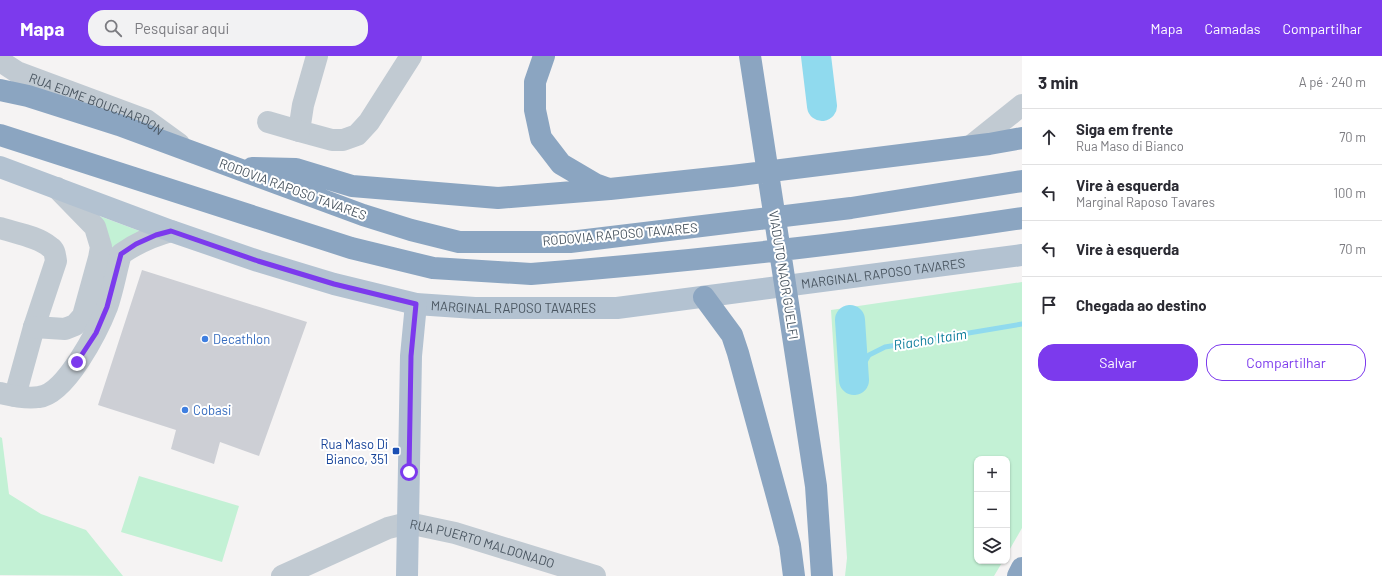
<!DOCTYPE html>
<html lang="pt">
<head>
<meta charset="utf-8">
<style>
	:root { --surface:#fff; --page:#f2f2f3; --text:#2b2b33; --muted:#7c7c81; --line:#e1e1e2; --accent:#7c3aed }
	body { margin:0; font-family:Barlow,sans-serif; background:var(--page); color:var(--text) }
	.controls { position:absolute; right:12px; bottom:12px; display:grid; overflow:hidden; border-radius:8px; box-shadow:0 1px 3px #0004 }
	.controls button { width:36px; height:36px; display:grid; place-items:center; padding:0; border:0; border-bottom:1px solid var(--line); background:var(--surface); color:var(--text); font:20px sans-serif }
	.stop { position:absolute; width:12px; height:12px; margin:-9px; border:3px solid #7c3aed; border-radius:50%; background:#fff }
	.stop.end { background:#7c3aed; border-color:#fff; box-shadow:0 1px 4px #0008 }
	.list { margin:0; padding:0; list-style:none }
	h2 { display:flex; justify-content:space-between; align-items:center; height:52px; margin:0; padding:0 16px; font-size:17px }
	h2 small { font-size:13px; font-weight:400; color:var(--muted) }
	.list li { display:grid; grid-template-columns:26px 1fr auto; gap:12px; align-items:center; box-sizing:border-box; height:56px; padding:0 16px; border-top:1px solid var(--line) }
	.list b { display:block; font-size:15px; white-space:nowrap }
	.list p { margin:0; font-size:13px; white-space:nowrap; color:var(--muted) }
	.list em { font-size:13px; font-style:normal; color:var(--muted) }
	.actions { display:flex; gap:8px; padding:12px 16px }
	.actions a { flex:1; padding:9px 0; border:1px solid var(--accent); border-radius:16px; text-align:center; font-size:14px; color:var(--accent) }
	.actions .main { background:var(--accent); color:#fff }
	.icon { flex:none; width:22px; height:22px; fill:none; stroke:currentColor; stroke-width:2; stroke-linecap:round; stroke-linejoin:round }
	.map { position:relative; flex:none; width:1022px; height:520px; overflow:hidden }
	header { display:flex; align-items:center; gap:24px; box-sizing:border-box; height:56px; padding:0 20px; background:var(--accent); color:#fff }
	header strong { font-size:19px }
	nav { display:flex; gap:22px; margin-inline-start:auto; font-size:14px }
	.search { width:280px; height:36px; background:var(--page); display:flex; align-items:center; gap:10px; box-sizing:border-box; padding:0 14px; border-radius:16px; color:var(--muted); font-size:15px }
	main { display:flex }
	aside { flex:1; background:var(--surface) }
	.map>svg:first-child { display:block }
</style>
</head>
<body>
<header>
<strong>Mapa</strong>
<div class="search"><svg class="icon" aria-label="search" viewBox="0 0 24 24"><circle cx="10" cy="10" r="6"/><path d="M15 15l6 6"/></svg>Pesquisar aqui</div>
<nav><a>Mapa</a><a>Camadas</a><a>Compartilhar</a></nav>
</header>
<main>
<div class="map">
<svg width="1022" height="520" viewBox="0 0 1022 520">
	<rect width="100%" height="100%" fill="#f5f3f3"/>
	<!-- green -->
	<path fill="#c3f1d5" d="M94,158L145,177L111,197Z
		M1022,226V472L1007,498V403H977V505H1003L994,520H845L847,502L831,254Z
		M0,381L2,382L9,438L41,458L86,474L123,520L0,519Z
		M139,420L239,450L222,506L121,476Z"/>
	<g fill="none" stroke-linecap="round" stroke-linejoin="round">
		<!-- stream -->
		<path stroke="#90daee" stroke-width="5" d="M854,324L869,299L885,291L1022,268"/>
		<!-- river -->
		<path stroke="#90daee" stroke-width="30" d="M816,0L822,50
			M850,264L854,324"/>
	</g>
	<!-- building -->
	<path fill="#cdcfd5" d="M142,214L307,266L259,400L220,386L214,408L171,393L176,374L98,349Z"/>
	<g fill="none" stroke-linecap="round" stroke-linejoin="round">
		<!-- minor -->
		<g stroke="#c1cad2" stroke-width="22">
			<path d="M317,0L303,49L299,75L332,84H343L357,79L369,66L411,0"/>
			<path id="s1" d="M0,5L17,16L146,64L179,88"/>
			<path d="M268,66L299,75"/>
			<path d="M972,89L1022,49"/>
			<path d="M0,172C15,177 37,180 50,191C55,194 55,199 56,205L34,271L15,340"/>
			<path d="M34,271L65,273L75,269L83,260L99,202L101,191L95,171L57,132"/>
			<path d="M0,337C12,340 27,343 39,341C66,338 98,274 107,251C113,234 116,215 121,198C137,187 152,180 171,175"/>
			<path id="s2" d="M282,520L388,472L408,467L455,477L595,520"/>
		</g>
		<!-- major -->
		<g stroke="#b3c2d1" stroke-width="22">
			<path id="s3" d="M0,111L171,175L258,205L334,228L416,248L475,252H617L1022,199"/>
			<path d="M407,520L411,300L416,248"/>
		</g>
		<!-- highway -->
		<path stroke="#8ba5c1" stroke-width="22" d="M544,0L535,26V54L541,82L561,108L595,128L609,133
			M750,0L816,430L822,520
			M0,34L28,40L119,69L363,159L411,174L459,186H570L851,152L1022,125
			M0,79L351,192L433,212L531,218C696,205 859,187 1022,162
			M252,112L296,113L352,130L498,142L610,133L732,120L989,88L1022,82
			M704,241L732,279L738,297L783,462L790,489L794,520
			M1018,520L1022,512"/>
	</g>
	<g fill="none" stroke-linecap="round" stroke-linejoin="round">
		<!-- route -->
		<path stroke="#7c3aed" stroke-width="5" d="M77,306L96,277L107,251L121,198L136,188L156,179L171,175L258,205L334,228L416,248L411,300L409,416"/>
	</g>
	<!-- markers -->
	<g fill="#3f7fe0" stroke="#fff" stroke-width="1.5">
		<circle cx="205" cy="283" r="4"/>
		<circle cx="185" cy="354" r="4"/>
	</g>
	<rect fill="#1a4fb4" stroke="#fff" stroke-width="1.5" x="392" y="391" width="8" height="8" rx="2"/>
	<g text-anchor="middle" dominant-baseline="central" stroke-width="4" stroke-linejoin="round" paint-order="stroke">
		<!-- street labels -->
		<g font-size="13" fill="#4a5661" stroke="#fff">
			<text stroke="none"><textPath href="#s1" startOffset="106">RUA EDME BOUCHARDON</textPath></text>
			<text transform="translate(293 133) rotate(20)">RODOVIA RAPOSO TAVARES</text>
			<text transform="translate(620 178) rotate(-5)">RODOVIA RAPOSO TAVARES</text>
			<text stroke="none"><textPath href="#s3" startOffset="908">MARGINAL RAPOSO TAVARES</textPath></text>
			<text transform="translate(784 219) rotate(81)">VIADUTO NAOR GUELFI</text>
			<text stroke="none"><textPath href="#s3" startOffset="536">MARGINAL RAPOSO TAVARES</textPath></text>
			<text stroke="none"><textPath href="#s2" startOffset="214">RUA PUERTO MALDONADO</textPath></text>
		</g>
		<!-- shop labels -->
		<g font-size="13" fill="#366cbe" stroke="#fff" text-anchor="start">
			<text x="213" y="283">Decathlon</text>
			<text x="193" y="354">Cobasi</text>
		</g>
		<!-- transit labels -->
		<g font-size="13" fill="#164399" stroke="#fff" text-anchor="end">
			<text x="388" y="388">Rua Maso Di<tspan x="388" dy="15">Bianco, 351</tspan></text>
		</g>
		<!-- water labels -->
		<g font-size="14" font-style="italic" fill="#0c7c9b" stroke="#fff">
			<text transform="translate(930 283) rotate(-9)">Riacho Itaim</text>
		</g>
	</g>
</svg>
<div class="controls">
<button>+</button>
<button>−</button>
<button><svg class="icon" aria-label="layers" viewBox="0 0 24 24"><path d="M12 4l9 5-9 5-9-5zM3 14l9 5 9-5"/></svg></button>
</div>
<div class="stop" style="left:409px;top:416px"></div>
<div class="stop end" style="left:77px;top:306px"></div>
</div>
<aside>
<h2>3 min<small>A pé · 240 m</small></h2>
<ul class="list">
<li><svg class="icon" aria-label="ahead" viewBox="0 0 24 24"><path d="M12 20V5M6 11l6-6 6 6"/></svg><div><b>Siga em frente</b><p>Rua Maso di Bianco</p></div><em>70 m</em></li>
<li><svg class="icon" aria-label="left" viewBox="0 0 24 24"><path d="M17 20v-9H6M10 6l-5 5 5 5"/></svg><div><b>Vire à esquerda</b><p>Marginal Raposo Tavares</p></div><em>100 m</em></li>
<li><svg class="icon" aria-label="left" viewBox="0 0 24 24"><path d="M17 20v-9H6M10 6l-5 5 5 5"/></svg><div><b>Vire à esquerda</b></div><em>70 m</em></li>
<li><svg class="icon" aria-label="arrive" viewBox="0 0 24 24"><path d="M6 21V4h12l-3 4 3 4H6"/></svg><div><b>Chegada ao destino</b></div></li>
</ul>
<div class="actions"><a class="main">Salvar</a><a>Compartilhar</a></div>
</aside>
</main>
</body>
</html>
